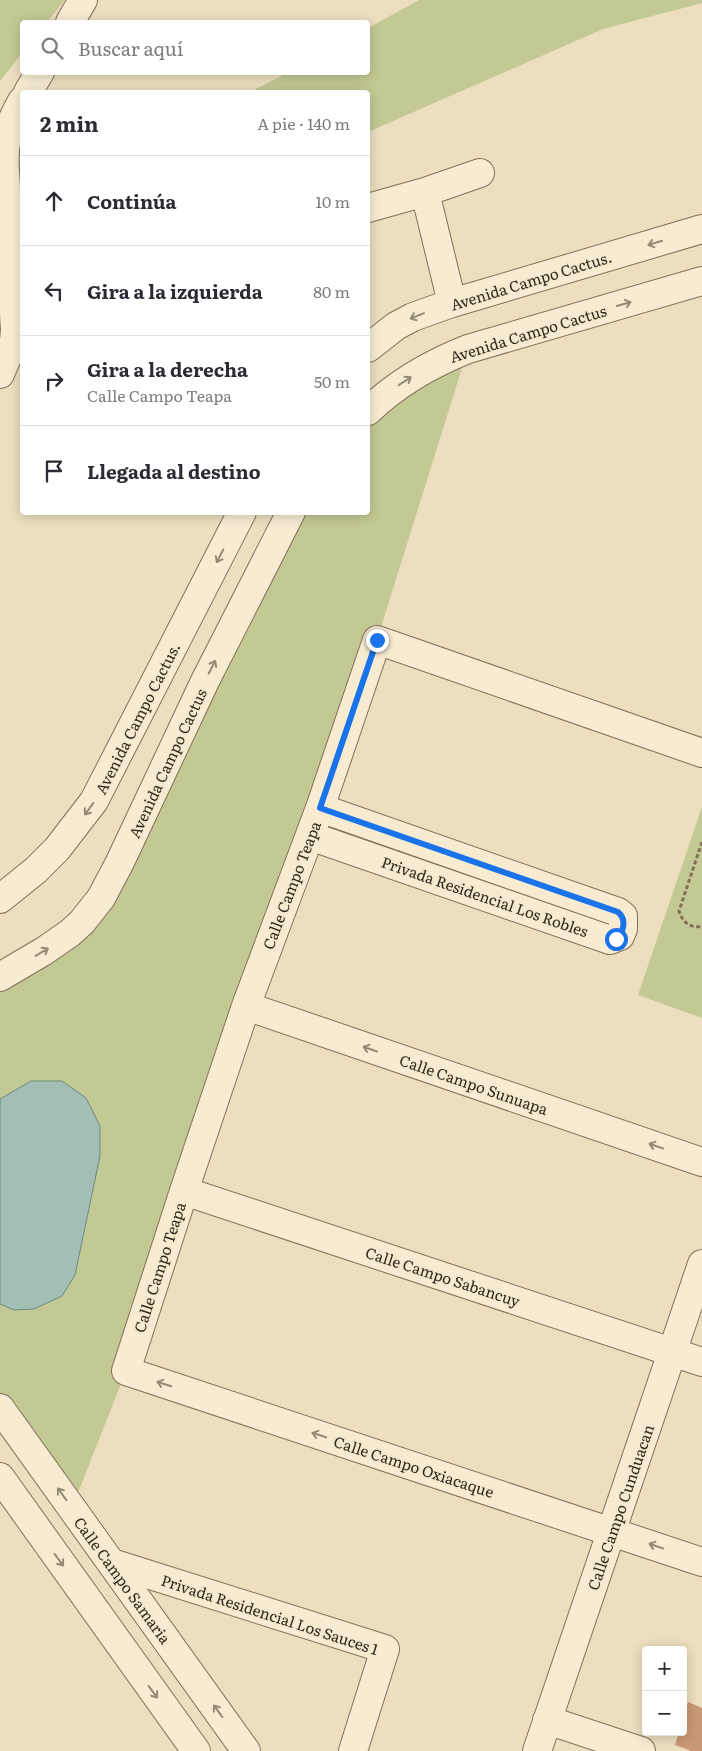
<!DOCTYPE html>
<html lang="es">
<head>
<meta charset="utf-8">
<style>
	:root { --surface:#fff; --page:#f2f2f3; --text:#2b2b33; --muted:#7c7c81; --line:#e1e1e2 }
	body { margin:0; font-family:Literata,serif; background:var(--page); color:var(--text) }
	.controls { position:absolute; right:15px; bottom:15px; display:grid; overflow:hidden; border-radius:5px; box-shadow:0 2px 12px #0003 }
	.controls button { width:45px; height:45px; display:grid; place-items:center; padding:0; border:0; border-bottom:1px solid var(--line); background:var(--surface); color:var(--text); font:25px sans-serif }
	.stop { position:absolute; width:15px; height:15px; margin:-11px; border:4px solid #1a73e8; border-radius:50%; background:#fff }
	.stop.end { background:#1a73e8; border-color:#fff; box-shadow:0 1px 5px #0008 }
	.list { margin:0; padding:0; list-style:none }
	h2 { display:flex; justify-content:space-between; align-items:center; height:65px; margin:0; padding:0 20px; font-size:21px }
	h2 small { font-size:16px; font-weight:400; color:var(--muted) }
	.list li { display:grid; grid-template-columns:32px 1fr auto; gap:15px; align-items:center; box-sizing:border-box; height:90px; padding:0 20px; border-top:1px solid var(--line) }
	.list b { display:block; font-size:19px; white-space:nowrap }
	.list p { margin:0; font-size:16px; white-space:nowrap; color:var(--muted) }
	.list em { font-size:16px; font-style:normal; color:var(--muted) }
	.icon { flex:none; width:28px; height:28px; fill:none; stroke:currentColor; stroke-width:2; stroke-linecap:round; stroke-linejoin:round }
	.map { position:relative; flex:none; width:702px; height:1751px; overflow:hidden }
	.search { position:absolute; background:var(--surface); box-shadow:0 2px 12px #0003; left:20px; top:20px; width:350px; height:55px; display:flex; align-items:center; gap:12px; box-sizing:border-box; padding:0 18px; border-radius:5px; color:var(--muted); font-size:19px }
	.panel { position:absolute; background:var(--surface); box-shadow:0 2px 12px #0003; left:20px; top:90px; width:350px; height:425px; border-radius:5px }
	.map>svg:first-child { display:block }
</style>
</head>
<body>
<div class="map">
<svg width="702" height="1751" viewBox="0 0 702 1751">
	<rect width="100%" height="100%" fill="#ecdebf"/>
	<!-- green -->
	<path fill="#c3c994" d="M0,0H65L47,22H22V53L0,81Z
		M419,0H702V3L603,29L368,132V92H250L287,73L368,72V28Z
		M468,349L377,640L126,1371L72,1508L0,1409V977L70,933L291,513L368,512V411Z
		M702,807V1018L638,995Z"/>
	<!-- water -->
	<path fill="#a2beb5" stroke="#6a8b82" d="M31,1081H62L86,1098L100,1126V1156L75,1275L62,1296L34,1309L14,1310L0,1304V1099Z"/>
	<!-- building -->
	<path fill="#c99876" d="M688,1702L702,1708V1751H691L675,1745L679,1732H683V1717Z"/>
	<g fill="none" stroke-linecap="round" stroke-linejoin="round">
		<!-- minor casing -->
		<g stroke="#846f58" stroke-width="30">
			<path id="minor" d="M70,22L83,0
				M28,92L40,72
				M425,192L452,303
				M368,208L425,192L480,173
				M0,374L14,341L15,330L5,171C3,144 8,125 22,101
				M702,753L377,640L320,808L246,1006L184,1191L126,1371L702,1562
				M310,836L610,940L620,936L623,929V916L618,912L320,808
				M246,1006L702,1162
				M184,1191L702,1362
				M112,1563L385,1649L353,1751
				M547,1720L641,1751
				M537,1751L702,1264"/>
		</g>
		<!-- tertiary casing -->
		<g stroke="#846f58" stroke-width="30">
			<path id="tertiary" d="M368,348L396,326L413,317L452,303L702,229
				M368,411C397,383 430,364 468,349L702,281
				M0,899L36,870L57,849L94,801L242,512
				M0,977L44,951L70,933L82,922L101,898L120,862L205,681L291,512
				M0,1408L246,1751
				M0,1477L196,1751"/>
		</g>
		<!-- path -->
		<path stroke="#846f58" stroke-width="3" stroke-dasharray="4 2.5" stroke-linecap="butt" d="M702,842L679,911C682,922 691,929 702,926"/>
		<!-- minor -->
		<use href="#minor" stroke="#f7ecd2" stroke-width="28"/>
		<!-- tertiary -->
		<use href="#tertiary" stroke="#f7ecd2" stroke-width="28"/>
	</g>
	<!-- one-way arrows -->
	<defs><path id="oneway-shaft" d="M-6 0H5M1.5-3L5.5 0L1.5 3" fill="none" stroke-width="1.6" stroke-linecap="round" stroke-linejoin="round" transform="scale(1.25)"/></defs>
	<g stroke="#968a77">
		<use href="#oneway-shaft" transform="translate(655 243) rotate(163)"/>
		<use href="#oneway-shaft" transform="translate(624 304) rotate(-16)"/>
		<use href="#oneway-shaft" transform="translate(417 316) rotate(158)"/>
		<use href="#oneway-shaft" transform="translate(405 381) rotate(-33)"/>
		<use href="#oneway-shaft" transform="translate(220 556) rotate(117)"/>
		<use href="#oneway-shaft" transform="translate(212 667) rotate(-63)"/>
		<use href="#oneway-shaft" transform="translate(89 809) rotate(126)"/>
		<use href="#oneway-shaft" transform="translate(42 952) rotate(-31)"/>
		<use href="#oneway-shaft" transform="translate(370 1049) rotate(-161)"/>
		<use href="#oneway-shaft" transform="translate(656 1146) rotate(-161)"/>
		<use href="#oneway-shaft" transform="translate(164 1384) rotate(-162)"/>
		<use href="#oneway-shaft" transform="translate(319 1435) rotate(-162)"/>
		<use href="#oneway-shaft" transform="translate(62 1494) rotate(-126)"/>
		<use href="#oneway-shaft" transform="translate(656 1546) rotate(-161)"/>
		<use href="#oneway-shaft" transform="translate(59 1560) rotate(54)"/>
		<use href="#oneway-shaft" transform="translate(153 1692) rotate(54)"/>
		<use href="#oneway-shaft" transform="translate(218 1711) rotate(-126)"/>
	</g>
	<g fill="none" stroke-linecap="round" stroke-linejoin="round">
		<!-- route -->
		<path stroke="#1a73e8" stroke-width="6" d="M377,640L320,808L618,912C626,919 624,927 620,936L616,939"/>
	</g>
	<g text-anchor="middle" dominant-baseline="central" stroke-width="4" stroke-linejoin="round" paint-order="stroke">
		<!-- street labels -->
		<g font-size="15" fill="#34271c" stroke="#f4e9ce">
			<text transform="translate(531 280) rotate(-17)">Avenida Campo Cactus.</text>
			<text transform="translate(528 333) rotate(-17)">Avenida Campo Cactus</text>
			<text transform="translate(137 718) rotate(-63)">Avenida Campo Cactus.</text>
			<text transform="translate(167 763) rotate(-65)">Avenida Campo Cactus</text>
			<text transform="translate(291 885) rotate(-69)">Calle Campo Teapa</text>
			<text transform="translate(485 896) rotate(19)">Privada Residencial Los Robles</text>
			<text transform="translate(474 1084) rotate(19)">Calle Campo Sunuapa</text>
			<text transform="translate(159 1267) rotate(-72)">Calle Campo Teapa</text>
			<text transform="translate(443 1276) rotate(18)">Calle Campo Sabancuy</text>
			<text transform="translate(414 1466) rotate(18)">Calle Campo Oxiacaque</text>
			<text transform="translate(620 1507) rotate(-71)">Calle Campo Cunduacan</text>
			<text transform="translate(123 1580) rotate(54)">Calle Campo Samaria</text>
			<text transform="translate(270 1614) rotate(18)">Privada Residencial Los Sauces 1</text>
		</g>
	</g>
</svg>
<div class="controls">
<button>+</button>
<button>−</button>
</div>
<div class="stop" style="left:616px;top:939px"></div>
<div class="stop end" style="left:377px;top:640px"></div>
<div class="search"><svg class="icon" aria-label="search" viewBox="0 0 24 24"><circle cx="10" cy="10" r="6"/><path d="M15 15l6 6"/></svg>Buscar aquí</div>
<section class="panel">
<h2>2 min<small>A pie · 140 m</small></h2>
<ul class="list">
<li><svg class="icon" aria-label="ahead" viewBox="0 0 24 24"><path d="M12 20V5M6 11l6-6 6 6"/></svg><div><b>Continúa</b></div><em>10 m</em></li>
<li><svg class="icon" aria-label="left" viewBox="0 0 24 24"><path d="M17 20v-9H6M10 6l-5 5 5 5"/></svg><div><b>Gira a la izquierda</b></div><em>80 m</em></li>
<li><svg class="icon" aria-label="right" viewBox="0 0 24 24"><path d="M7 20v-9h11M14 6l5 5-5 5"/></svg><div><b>Gira a la derecha</b><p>Calle Campo Teapa</p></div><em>50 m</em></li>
<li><svg class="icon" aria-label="arrive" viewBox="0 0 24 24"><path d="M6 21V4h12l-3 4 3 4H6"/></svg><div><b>Llegada al destino</b></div></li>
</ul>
</section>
</div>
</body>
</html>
